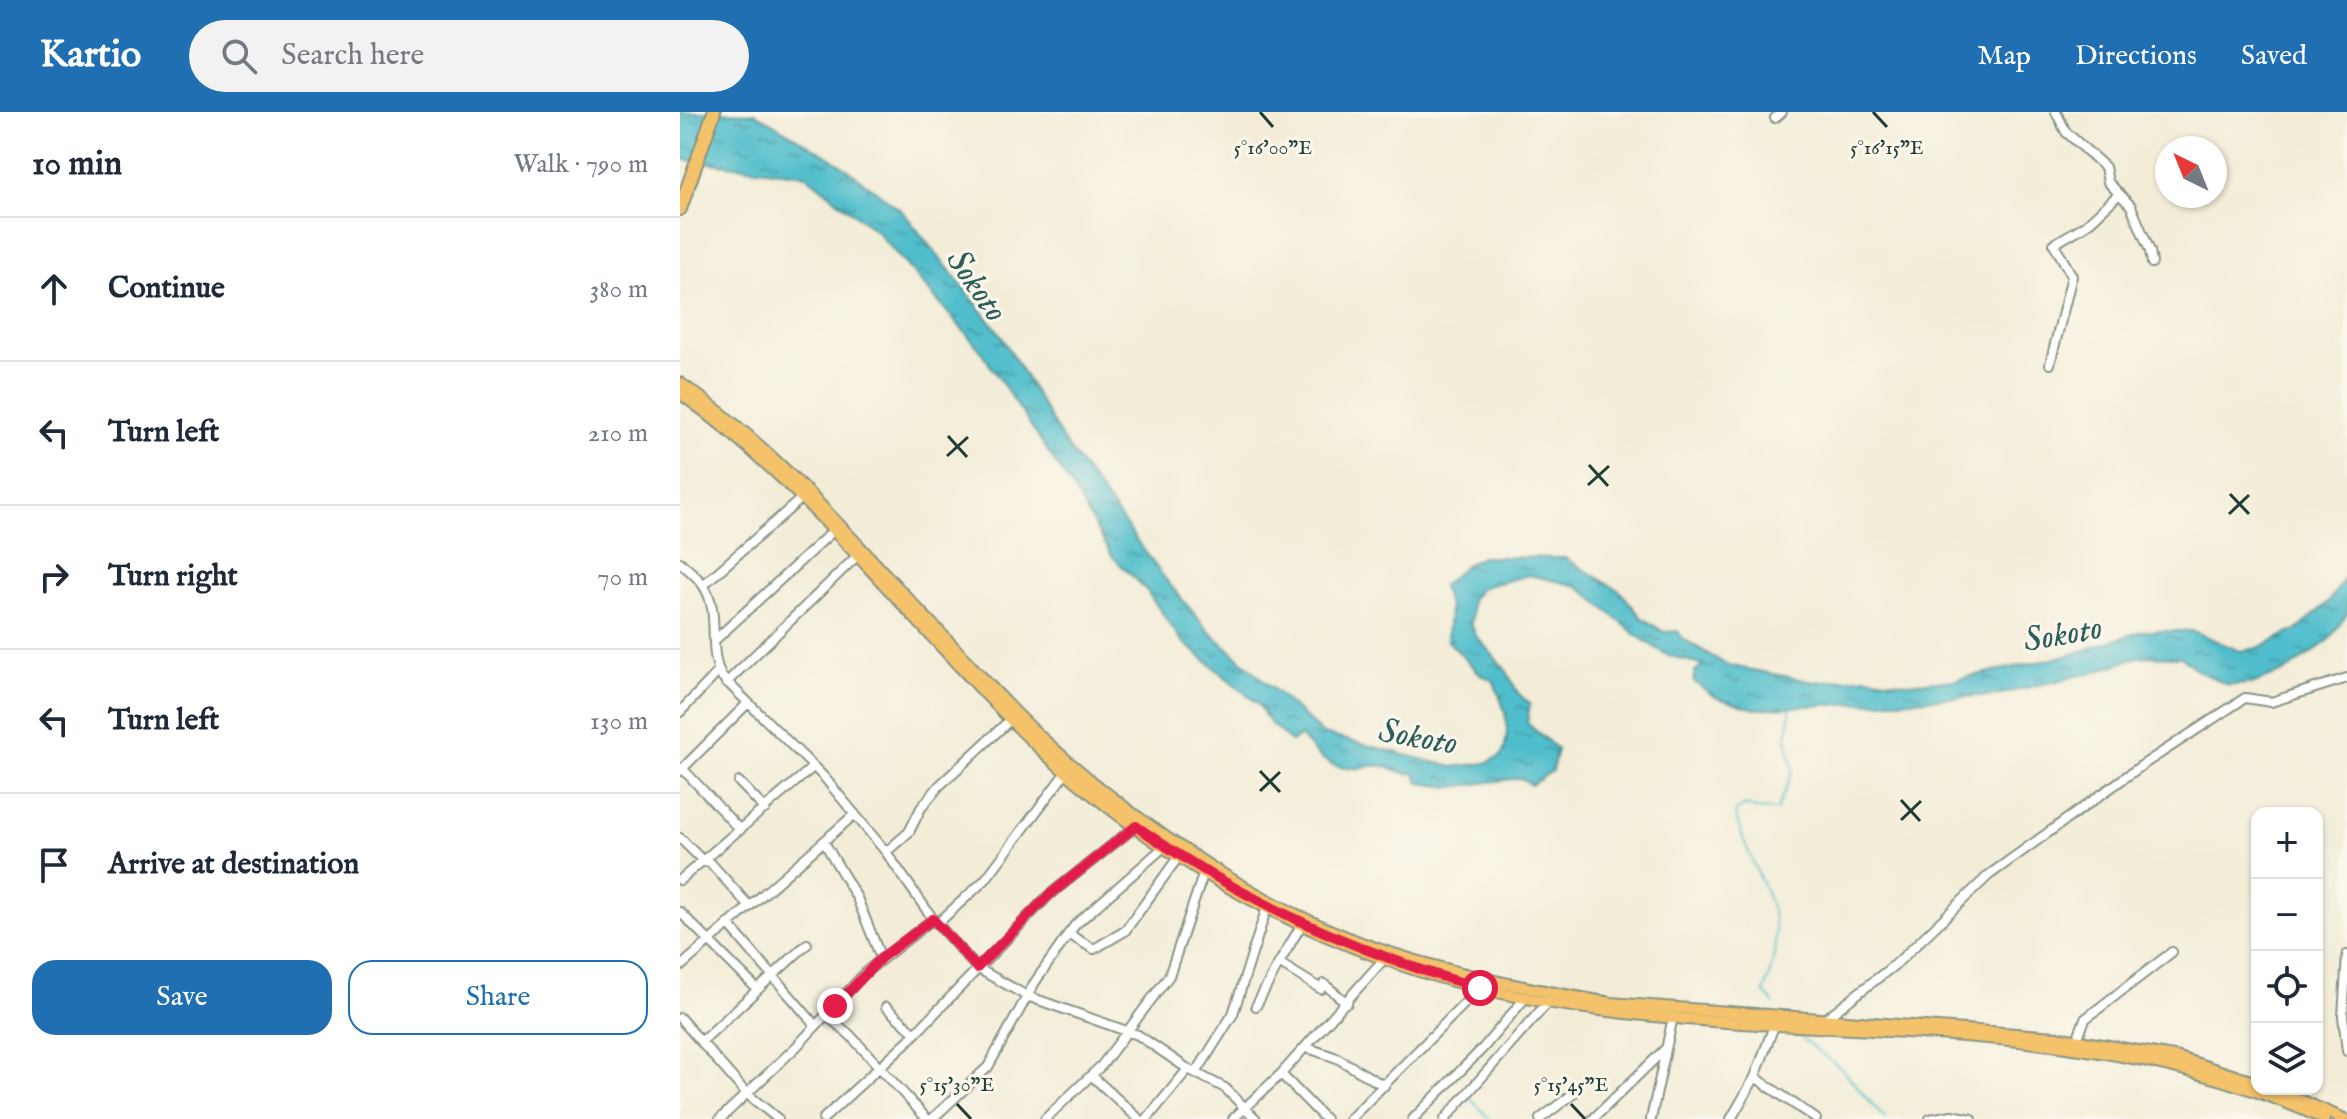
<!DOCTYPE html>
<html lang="en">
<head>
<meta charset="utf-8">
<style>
	:root { --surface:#fff; --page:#f2f2f3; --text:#1f2937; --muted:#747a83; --line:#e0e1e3; --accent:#1f6fb2 }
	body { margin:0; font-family:"IM FELL English",serif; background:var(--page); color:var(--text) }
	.controls { position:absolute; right:24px; bottom:24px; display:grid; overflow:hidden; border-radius:16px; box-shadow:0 2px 6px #0004 }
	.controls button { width:72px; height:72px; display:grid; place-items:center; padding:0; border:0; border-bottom:2px solid var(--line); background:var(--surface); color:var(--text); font:40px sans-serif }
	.compass { position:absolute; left:1475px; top:24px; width:72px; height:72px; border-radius:50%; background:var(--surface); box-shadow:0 2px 6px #0004; rotate:317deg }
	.stop { position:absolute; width:24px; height:24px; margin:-18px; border:6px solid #e11d48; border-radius:50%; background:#fff }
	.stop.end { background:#e11d48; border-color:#fff; box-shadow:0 2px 8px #0008 }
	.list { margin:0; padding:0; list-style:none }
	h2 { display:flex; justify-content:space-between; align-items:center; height:104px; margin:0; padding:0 32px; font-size:34px }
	h2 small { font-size:26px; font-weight:400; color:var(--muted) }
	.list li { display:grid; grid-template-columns:52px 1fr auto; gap:24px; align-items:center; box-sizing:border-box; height:144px; padding:0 32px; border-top:2px solid var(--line) }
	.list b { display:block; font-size:30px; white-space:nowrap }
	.list em { font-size:26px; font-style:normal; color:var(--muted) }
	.actions { display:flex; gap:16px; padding:24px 32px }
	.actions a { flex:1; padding:18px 0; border:2px solid var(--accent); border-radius:24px; text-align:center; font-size:28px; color:var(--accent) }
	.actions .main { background:var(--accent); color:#fff }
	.icon { flex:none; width:44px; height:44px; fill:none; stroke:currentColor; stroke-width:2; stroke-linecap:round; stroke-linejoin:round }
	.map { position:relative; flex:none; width:1667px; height:1007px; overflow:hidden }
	header { display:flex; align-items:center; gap:48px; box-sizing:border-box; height:112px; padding:0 40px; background:var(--accent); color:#fff }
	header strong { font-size:38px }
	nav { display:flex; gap:44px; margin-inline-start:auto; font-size:28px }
	.search { width:560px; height:72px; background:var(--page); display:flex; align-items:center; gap:20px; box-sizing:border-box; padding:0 28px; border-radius:44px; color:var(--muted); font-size:30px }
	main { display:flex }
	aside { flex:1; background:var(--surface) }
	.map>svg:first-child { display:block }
</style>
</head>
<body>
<header>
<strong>Kartio</strong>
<div class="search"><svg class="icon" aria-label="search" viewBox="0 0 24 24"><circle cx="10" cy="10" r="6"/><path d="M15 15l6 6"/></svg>Search here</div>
<nav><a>Map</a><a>Directions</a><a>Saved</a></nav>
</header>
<main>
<aside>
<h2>10 min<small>Walk · 790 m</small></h2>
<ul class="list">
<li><svg class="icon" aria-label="ahead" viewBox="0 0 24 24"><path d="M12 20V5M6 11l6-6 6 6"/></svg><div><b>Continue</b></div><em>380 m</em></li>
<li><svg class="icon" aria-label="left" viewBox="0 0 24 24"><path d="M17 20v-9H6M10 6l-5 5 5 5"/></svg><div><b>Turn left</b></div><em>210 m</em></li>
<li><svg class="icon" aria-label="right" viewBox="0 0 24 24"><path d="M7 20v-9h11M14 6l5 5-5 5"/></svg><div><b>Turn right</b></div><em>70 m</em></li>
<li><svg class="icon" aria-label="left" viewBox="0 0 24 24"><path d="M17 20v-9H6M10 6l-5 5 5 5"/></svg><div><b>Turn left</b></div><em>130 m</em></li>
<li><svg class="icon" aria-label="arrive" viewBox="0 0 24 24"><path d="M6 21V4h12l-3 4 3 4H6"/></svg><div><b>Arrive at destination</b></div></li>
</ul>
<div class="actions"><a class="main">Save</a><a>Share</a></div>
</aside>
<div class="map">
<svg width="1667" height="1007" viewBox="0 0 1667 1007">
	<defs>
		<pattern id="water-ripples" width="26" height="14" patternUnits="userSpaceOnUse" patternTransform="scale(2)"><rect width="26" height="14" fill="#50bdcb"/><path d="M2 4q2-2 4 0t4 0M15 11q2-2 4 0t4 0" fill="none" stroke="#429ba6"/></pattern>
	</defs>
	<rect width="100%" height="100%" fill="#fbf7ec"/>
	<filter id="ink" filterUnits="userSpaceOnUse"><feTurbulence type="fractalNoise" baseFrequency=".0125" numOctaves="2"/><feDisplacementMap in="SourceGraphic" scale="16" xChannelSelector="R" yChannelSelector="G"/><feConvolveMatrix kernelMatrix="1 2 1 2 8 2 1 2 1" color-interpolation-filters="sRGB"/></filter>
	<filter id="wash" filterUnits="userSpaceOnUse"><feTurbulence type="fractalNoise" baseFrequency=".006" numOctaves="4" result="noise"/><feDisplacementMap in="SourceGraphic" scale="32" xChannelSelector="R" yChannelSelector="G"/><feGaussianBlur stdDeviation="1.8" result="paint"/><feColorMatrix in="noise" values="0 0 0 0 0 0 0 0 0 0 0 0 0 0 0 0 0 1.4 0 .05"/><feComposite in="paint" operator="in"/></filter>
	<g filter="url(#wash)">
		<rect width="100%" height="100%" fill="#f3edd8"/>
		<!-- water -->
		<path fill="url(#water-ripples)" stroke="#387d80" stroke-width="2" d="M0,0L75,1L159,51L222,99L319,220L384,330L486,468L528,518L643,622L773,655L806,651L821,644C834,617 824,594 813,568L801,563L767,528L769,496L762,474L785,453L802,445L885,446L940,479L961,505L984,520L998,519L1002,526L1047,553L1135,570L1187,565L1227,571L1274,568L1386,544L1462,519H1513L1560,539L1578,536L1620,516L1650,488L1667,463V502L1648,529L1608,558L1571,572L1548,573L1520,560L1501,545L1460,544L1418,559L1317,583L1075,597L1035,585L1013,569L1015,559L1023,553L987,543L956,523L898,474L849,463L803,475L792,486L791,512L796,524L826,558L838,581L850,592L847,611L877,637L872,659L851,673L841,666L772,675L739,671L735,661C721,663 717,657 705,654C697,652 687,655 679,656C651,659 637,644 620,624L611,630L590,611L578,592L501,528L466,478L432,444L395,380L298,235L198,121L126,63L0,47Z"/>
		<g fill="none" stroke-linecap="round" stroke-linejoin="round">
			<!-- stream -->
			<path stroke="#50bdcb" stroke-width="2" d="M1094,892L1084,880C1115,796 1075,777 1055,701L1065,693L1075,697L1097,698L1113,659L1107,624L1111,594
				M1116,922L1163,958L1205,1007
				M788,984L810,1007"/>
		</g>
	</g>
	<g filter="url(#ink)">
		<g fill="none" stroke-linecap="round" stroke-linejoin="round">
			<!-- minor casing -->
			<g stroke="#899586" stroke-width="12">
				<path id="minor" d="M1376,0L1386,20L1425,55L1428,70L1451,94L1470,139L1472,151
					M1095,6L1102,0
					M1370,252L1392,164L1374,132L1406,113L1438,83
					M0,450C7,457 17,464 23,473C42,500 26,537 42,565L144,665L206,740L253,807L297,856L347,884L458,923L508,957L545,976L576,1007
					M23,473L123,385
					M35,528L154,418
					M46,571L177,444
					M0,600L39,559
					M2,656L60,718
					M0,659L67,592
					M59,670L85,697
					M0,726L24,750
					M144,730L177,786L201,846
					M206,740L229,720L241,696L259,674L331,607
					M27,747L69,794
					M0,768L133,655
					M0,800L77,877
					M258,811L305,768L386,660
					M48,812L136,914
					M388,822L414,837L445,819L499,744
					M1667,843L1663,904L1667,939
					M599,851L622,812
					M0,855L175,702
					M576,894L599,851L641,877L644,872L667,891
					M206,895L235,921
					M146,903L170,923L247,1007
					M0,906L66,981L98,1007
					M1145,907L1217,851L1309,763L1461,654L1565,586L1591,590L1667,566
					M1397,928L1405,907L1492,840
					M21,930L127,832
					M625,935L657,946L704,974
					M516,961L553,902L587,795
					M601,962L645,1007
					M412,964L459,1007
					M1075,965L1136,1007
					M40,1007L117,934L187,859L253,807
					M143,1007L231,926L368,784L456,714
					M252,1007L308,955L355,870L395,813L485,734
					M365,1007L422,953L489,864L524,760
					M467,1007L508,957
					M553,1007L601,962L704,847
					M670,1007L800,876
					M733,1007L803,936L846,885
					M765,1007L869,889
					M860,1007L893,982
					M913,1007L984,938
					M971,1007L993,905
					M1051,1007L1075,965L1095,911
					M1250,1007L1272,1003L1292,1007"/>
			</g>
			<!-- major casing -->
			<g stroke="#899586" stroke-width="14">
				<path id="major" d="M0,271C97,337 168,424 248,508C287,548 324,592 365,629C459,715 586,800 707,840C780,864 855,878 931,891L1376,925L1499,946L1577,971
					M0,281C136,379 234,515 354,631C453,726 575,800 704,847C1006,960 1349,868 1644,1007
					M1594,977L1664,1007"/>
			</g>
			<!-- highway casing -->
			<g stroke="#899586" stroke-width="16">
				<path id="highway" d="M0,97L34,0"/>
			</g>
			<!-- minor -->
			<use href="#minor" stroke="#fff" stroke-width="8"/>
			<!-- major -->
			<use href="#major" stroke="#f3c26a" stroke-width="10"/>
			<!-- highway -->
			<use href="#highway" stroke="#f3c26a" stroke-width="12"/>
		</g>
	</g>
	<g fill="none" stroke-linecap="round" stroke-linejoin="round" filter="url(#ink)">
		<!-- route -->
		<path stroke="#e11d48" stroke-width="10" d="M155,894L201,846L253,807L297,856L368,784L456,714C562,789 675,840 800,876"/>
	</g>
	<!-- ticks -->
	<path fill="none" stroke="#1f3d34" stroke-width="3" d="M580,0L593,15M1193,0L1207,15M268,324L287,345M267,344L288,325M909,353L928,374M908,373L929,354M1550,382L1569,402M1549,402L1569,383M580,659L600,680M580,679L600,660M1221,688L1240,709M1221,708L1241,689M277,992L291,1007M891,992L905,1007"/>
	<g text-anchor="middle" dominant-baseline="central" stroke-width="6" stroke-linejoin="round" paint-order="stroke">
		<!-- water labels -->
		<g font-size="34" font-style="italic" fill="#2b5d5a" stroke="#fbf7ec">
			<text transform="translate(296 174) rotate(55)">Sokoto</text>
			<text transform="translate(1383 523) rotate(-10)">Sokoto</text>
			<text transform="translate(738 626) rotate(10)">Sokoto</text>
		</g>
	</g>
	<g font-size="20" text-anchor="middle" fill="#1f3d34" stroke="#fbf7ec" stroke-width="6" stroke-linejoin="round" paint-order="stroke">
		<text x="593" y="42">5°16'00"E</text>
		<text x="1207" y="42">5°16'15"E</text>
		<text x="277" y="979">5°15'30"E</text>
		<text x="891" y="979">5°15'45"E</text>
	</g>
</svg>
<div class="controls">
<button>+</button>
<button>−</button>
<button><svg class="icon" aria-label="locate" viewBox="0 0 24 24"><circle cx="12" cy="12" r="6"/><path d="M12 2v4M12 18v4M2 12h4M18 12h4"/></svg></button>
<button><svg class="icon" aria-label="layers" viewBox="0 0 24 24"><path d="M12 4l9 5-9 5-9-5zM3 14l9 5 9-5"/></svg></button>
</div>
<svg class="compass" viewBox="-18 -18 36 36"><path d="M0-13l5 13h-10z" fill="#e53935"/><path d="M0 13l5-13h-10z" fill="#747a83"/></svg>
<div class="stop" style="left:800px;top:876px"></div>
<div class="stop end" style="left:155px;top:894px"></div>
</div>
</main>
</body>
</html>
